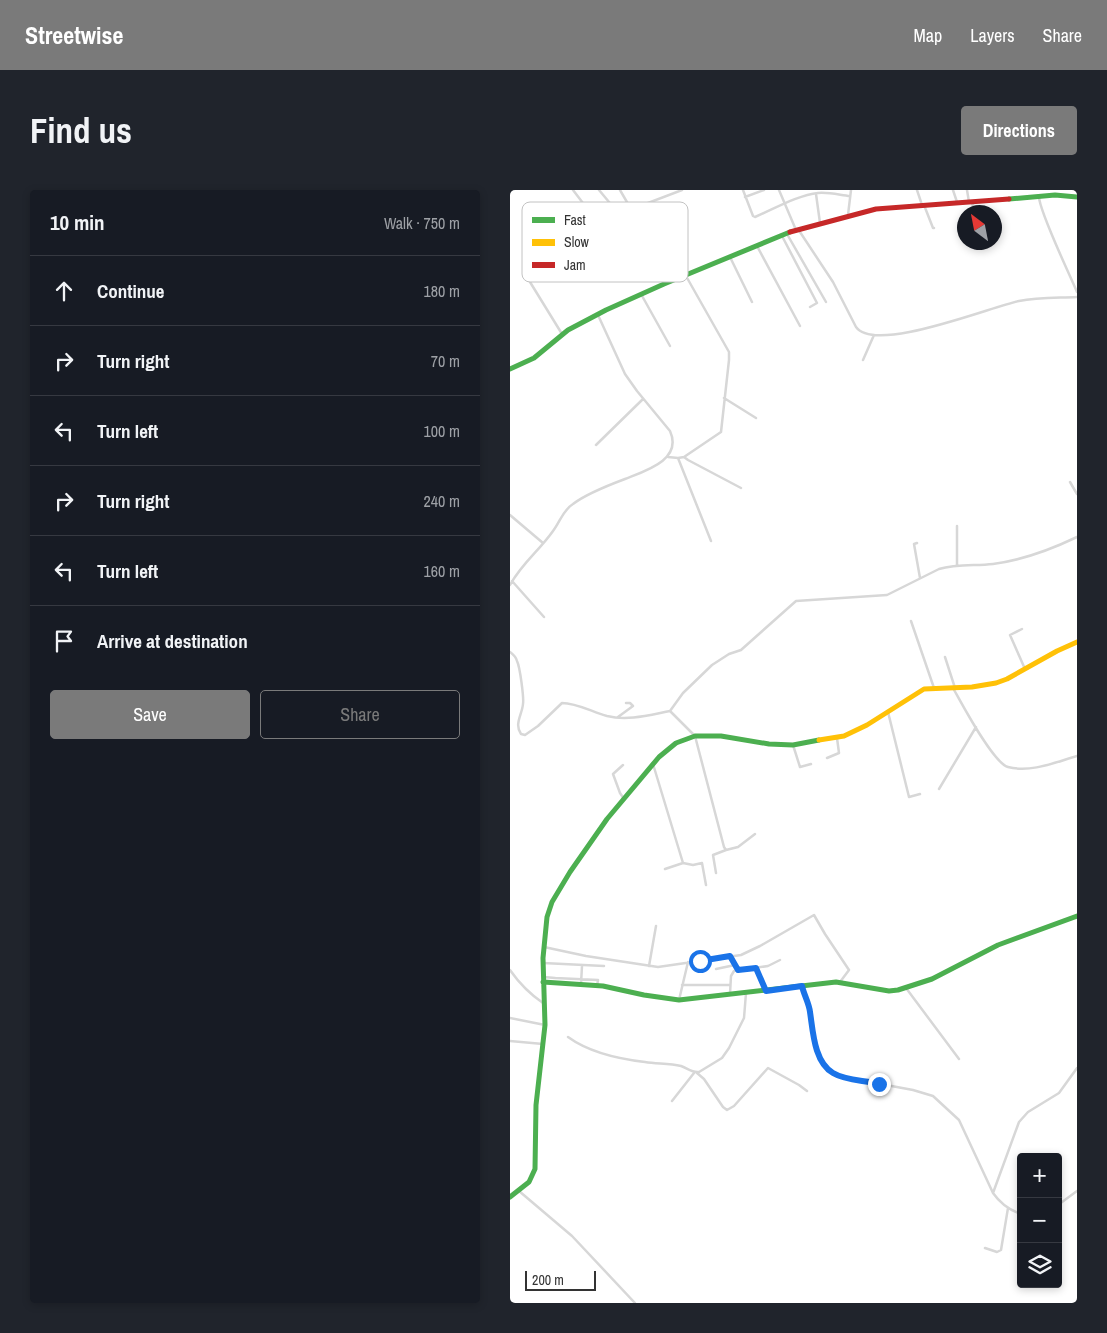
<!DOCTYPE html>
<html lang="en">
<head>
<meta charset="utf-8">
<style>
	:root { --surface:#171b24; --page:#20242c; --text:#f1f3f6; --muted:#9ea1a6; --line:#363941; --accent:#7a7a7a }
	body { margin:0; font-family:"Archivo Narrow",sans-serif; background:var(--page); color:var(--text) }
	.controls { position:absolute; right:15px; bottom:15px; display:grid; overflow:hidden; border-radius:5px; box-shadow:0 2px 8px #0003 }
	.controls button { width:45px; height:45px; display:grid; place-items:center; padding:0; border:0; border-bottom:1px solid var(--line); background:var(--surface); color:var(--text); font:25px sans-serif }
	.compass { position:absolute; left:447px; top:15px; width:45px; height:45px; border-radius:50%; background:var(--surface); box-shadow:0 2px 8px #0003; rotate:328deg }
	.scale { position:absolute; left:15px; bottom:12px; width:71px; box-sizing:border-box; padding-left:5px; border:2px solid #333; border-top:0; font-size:14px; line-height:18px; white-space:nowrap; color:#333; -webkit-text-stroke:4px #fff; paint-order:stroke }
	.stop { position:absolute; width:15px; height:15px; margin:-11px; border:4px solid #1a73e8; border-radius:50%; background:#fff }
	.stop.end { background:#1a73e8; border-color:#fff; box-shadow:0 1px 5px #0008 }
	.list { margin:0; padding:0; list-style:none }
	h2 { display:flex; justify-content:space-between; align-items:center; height:65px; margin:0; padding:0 20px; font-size:21px }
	h2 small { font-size:16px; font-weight:400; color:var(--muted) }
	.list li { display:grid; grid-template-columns:32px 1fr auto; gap:15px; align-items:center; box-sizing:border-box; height:70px; padding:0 20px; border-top:1px solid var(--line) }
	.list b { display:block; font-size:19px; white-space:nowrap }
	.list em { font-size:16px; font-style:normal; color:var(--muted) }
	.actions { display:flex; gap:10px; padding:15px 20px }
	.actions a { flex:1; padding:11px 0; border:1px solid var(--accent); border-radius:5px; text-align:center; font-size:18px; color:var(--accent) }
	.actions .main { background:var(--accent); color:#fff }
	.icon { flex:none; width:28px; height:28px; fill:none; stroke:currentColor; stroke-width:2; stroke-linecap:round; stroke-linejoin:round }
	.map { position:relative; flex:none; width:567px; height:1113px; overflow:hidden; border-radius:5px }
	header { display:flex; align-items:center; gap:30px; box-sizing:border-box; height:70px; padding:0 25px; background:var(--accent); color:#fff }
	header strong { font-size:24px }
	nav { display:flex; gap:28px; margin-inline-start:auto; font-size:18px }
	.intro { display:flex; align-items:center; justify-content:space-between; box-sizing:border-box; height:120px; padding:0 30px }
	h1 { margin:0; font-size:35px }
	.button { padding:12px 22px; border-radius:5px; background:var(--accent); color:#fff; font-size:18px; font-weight:700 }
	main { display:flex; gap:30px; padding:0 30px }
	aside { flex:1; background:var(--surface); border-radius:5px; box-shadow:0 2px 8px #0003 }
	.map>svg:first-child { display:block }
</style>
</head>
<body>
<header>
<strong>Streetwise</strong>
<nav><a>Map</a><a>Layers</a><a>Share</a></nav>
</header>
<div class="intro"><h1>Find us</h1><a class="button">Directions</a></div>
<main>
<aside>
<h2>10 min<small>Walk · 750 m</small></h2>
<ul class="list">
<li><svg class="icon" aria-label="ahead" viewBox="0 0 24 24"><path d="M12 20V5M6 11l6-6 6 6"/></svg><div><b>Continue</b></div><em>180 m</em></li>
<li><svg class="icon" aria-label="right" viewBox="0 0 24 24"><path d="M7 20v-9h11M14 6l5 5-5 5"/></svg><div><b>Turn right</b></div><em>70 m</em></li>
<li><svg class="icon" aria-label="left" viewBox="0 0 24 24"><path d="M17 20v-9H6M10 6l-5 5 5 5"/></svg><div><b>Turn left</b></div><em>100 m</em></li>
<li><svg class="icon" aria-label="right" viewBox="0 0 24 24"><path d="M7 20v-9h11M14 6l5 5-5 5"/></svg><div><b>Turn right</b></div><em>240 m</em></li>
<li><svg class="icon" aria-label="left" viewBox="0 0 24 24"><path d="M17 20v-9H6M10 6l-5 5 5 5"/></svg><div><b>Turn left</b></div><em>160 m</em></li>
<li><svg class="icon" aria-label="arrive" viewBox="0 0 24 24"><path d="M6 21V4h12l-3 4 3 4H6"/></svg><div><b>Arrive at destination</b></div></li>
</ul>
<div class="actions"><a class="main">Save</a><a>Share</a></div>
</aside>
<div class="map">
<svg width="567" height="1113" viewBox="0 0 567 1113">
	<rect width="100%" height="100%" fill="#fff"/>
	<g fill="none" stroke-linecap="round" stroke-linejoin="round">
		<!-- street -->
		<path stroke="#d7d7d7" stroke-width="2.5" d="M63,0L79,21
			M89,0L109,24L131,63L133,64L146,62L150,64L162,90
			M110,0L121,19
			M233,0L243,26L245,27C264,19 288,5 308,3C319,2 330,5 340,6
			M269,0L286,40
			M407,0L412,15
			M443,0L447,12
			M457,0L459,12
			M306,4L310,33
			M529,6C528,19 560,85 567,102
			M235,7L254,0
			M461,12L467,22
			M414,15L423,38H424
			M338,25L341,0
			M484,36L486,39L484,40
			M288,39L323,92L346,137C365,164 480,117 509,111C528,107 548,108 567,107
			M277,44L316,112
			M272,46L307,113L300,117
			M247,56L290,136
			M133,64L141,78
			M220,67L242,112
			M96,71L137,68
			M110,71V84
			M92,82L110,84L121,89L154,73
			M131,104L160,156
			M52,144L20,92L19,88L21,85L66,55L109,24L172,0
			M353,170L364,145
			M214,208L246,228
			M86,255L133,209
			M158,267L168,268L174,267L211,242L219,170V162L176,86
			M174,267L178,270L231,298
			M168,268L201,351
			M560,292L567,304
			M0,325L33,353
			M447,336V376
			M407,353L404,354L410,388
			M2,391L34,427
			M0,395C12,373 29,361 43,341C50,332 53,320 63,314C76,304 99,295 115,289C135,281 173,270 160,241L127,201L115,184L88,125
			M401,431L424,498
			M512,439L500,445L515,479
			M0,462C4,465 6,467 7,471C10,477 14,508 13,514C12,525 4,534 11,544L15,545L28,536L52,513C67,513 82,522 97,526C118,531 139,525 160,521L185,546L214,657L216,660L228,657L245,644
			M435,467L445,498
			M443,498C452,514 483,573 498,577C521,583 546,572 567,566
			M160,521L173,503L202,475L219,464L231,460L286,411L377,405L429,379C447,374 465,376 483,374C513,370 540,360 567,347
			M378,522L399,607L410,604
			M108,527L123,516L120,513H116
			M283,555L290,577L301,574
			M317,568L329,563L327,548
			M143,574L173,673
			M113,575L103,584L110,603L114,609
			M429,599L466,537
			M155,679L173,673L183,675L192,673L196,695
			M206,683L203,665L216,660
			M34,757L76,766L148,777L231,765L250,756L304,725L315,744L339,780L330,792
			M221,766L228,780
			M33,773L94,776
			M139,776L146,736
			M247,777L256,801
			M206,779L225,775
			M0,780C9,793 20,804 33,813
			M34,787L45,788
			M45,788L88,790L87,796
			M71,794L72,776
			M172,795H220
			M292,797C295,805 299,814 300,823C305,849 304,877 333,887L403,900L423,906L449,930L483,1003C490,1013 499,1020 511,1024
			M396,798L449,869
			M220,804L221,786L224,781L258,776L270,770
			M169,810L178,772
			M0,828L35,835
			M58,847C80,863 109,869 135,872C147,874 159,873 171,876C177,878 182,883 189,882L212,868L219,858L234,828L236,803
			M0,851L33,854
			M187,883L194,889L213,917L217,920L224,916L258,878L289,895L297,901
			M162,911L184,883
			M9,1001L62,1046L125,1113
			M483,1003L509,932L518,922L549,903L567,878
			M548,1015L567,1001
			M475,1058L487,1062L491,1060L498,1018"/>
		<!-- fast -->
		<path stroke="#4caf50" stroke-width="5" d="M499,9L545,5L567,7
			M0,179L24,168L58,140L96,120L154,94L280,42
			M33,792L93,796L134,805L169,810L326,792L379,801L388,800L422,789L488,755L567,726
			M0,1007L19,992L25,979L26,915L35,835L33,768L37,727L42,712L60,682L97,629L149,567L166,553L185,546H211L259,554L283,555L309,550"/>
		<!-- slow -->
		<path stroke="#ffc107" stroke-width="5" d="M309,550L334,546L357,535L414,499L462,497L486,493L497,489L547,461L567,452"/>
		<!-- jam -->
		<path stroke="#c62828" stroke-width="5" d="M280,42L366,19L499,9"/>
	</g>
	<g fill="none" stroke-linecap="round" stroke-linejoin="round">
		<!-- route -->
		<path stroke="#1a73e8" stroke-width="6" d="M190,771L220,766L228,780L246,778L256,801L292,796C294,805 299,813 300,822C303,841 304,872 323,883C336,891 355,890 369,894"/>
	</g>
	<!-- legend -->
	<rect x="12" y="12" width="166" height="80" rx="8" fill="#fff" stroke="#c2c2c2" stroke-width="1"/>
	<rect x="22" y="27" width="23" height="6" fill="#4caf50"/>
	<rect x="22" y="49" width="23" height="7" fill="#ffc107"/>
	<rect x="22" y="72" width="23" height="6" fill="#c62828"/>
	<g font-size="14" fill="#333">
		<text x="54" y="35">Fast</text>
		<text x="54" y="57">Slow</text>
		<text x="54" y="80">Jam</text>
	</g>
</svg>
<div class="controls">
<button>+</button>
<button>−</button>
<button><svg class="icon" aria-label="layers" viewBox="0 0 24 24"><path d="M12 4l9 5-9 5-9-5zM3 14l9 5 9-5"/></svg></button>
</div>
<svg class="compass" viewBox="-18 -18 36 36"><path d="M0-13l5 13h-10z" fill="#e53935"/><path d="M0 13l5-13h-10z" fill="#9ea1a6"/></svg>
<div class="scale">200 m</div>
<div class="stop" style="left:190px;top:771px"></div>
<div class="stop end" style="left:369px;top:894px"></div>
</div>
</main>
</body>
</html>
